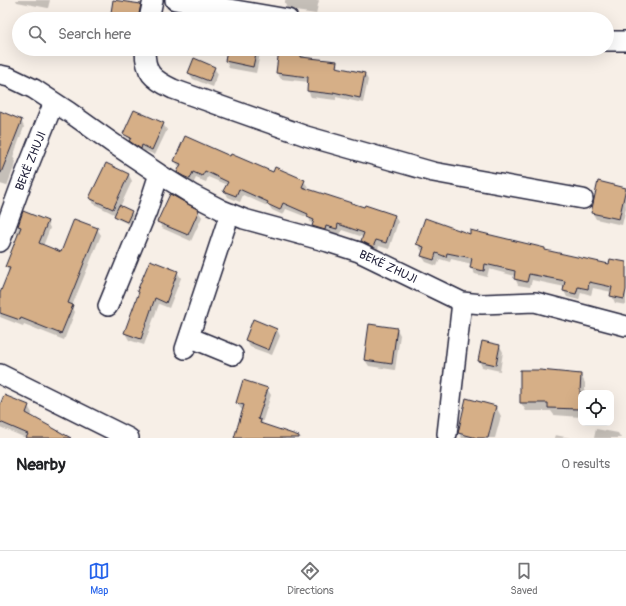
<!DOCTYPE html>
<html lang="en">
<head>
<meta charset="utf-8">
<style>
	:root { --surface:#fff; --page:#f2f2f2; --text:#202124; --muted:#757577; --line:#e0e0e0; --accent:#2563eb }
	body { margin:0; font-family:Pangolin,sans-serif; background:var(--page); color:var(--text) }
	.controls { position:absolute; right:12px; bottom:12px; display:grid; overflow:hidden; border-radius:8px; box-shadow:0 4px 16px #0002 }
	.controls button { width:36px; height:36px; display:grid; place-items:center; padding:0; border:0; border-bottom:1px solid var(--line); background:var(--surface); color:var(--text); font:20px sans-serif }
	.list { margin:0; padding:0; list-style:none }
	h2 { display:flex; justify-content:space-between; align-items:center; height:52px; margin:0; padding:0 16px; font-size:17px }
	h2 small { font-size:13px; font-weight:400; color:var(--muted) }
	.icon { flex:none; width:22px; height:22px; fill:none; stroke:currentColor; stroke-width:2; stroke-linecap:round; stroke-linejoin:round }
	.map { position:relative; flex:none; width:626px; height:438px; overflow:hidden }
	.search { position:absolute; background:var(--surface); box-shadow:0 4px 16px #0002; left:12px; right:12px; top:12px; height:44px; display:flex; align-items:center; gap:10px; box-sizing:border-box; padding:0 14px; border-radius:22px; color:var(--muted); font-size:15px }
	.sheet { height:112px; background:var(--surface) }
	nav { display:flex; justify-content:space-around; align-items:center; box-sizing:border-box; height:56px; border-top:1px solid var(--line); background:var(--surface); font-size:11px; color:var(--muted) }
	nav a { display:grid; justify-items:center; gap:2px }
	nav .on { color:var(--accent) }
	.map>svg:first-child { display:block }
</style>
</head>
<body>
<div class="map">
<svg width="626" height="438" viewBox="0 0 626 438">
	<rect width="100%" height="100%" fill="#f7efe7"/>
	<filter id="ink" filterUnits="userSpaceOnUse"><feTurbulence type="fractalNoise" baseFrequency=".025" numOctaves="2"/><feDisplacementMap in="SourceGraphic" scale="8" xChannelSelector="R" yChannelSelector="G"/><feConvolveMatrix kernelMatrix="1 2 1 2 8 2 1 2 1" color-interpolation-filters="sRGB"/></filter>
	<g filter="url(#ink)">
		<!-- shadow -->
		<path fill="#0003" fill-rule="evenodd" d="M16,0H50L48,8L17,2Z
			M285,0H319L316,14L288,10L285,4Z
			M140,4L144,11L142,19H111Z
			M228,49H261L256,73L229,68L226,61Z
			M280,49H302L305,54L304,58L336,62L340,69L365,74L368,80L363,103L336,97V100L311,97L308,91L309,82L281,79L277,73Z
			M214,68L218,74L213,87L193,79L189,73Z
			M0,112L21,120L24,127L13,157L16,162L7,186L0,184Z
			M163,124L167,130L155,155L146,151L144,154L134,147L125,134ZM134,143L145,151L144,152L134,145Z
			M231,158L273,174L304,181L308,187L306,190L365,209L366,206L395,216L398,222L389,249L379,246L377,252L366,247L362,241L363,237L342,230L340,235L330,232L329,236L317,232L313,226L314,224L311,223L309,218L286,209L283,215L272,210L270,207L243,195L240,202L228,197L225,191L227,185L208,177L206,182L196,178L193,184L182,179L179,172L180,168L175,161Z
			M106,164L129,175L132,181L120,207L131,212L133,214L129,224L117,219L116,215L94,204L90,198Z
			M625,189L626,208L622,225L596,219L592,212Z
			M198,211L202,217L191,241L162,228L159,222Z
			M24,213L47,222L50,228L43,246L62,253L97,229L101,235L72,306L75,312L64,340L24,324L23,326L0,317V295L9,272L6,266L18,236L16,233Z
			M470,235L545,249L546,251L610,265L626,263V305L615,303L612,296V292L593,288L591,295L581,292L579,300L567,297L564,291L565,287L532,280L530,287L518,285L515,278V276L489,269L487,277L475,274L471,268L472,264L451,259L450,262L440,259L437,266L426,262L422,256L424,251L421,250L418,244Z
			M177,272L181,278L169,308L159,304L144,345L129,340L125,333L140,293L138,291Z
			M277,329L280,336L272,355L250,347L246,340Z
			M397,329L400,335L395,370L369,366L365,360Z
			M482,343L500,346L503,352L500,371L482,367L479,361Z
			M581,375L585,383V393H581V417L554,415L551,411H526L521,403Z
			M267,389L271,395L262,423L263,425L302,438H235L243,410L241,409L237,403Z
			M28,406L32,413L31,417L69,438H26L0,427V408Z
			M496,407L501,416L495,438H462L459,433Z
			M596,429L618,433L621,438H594Z
			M555,435L570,438H554Z"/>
		<!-- building -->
		<path fill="#d6af87" stroke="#22223b" d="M113,0L141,4L138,19H110Z
			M227,49H257L253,67L225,61Z
			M279,49H301V57L337,61L336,67L365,73L360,98L333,92V94L307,91L308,77L276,73Z
			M194,58L215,67L209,81L188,73Z
			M134,110L164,123L152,150L142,145L141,149L129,141L131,138L123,134Z
			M0,111L22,120L1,173H0Z
			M185,136L230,156L231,154L273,172L275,167L305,180L302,187L364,207L365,205L395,215L386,243L376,240L373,247L361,241L364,233L338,224L337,229L326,226L325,230L312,226L314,220L307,217L308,214L283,203L280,210L267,204L268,202L239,189L236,196L223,191L228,182L205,171L202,176L193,172L190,179L183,176L177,172L181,164L174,161Z
			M106,163L129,174L113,209L89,198Z
			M598,181L626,188L619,219L591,213Z
			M170,194L199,210L188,235L157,222Z
			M119,205L132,211L127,222L114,216Z
			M23,211L48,221L39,243L61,252L74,219L98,228L68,303L73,305L61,334L21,318L20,320L0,313V293L10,268L5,267L21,227L18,226Z
			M425,218L470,234V230L545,248V250L609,264L610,259L626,262V290L624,299L610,296L612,287L589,282L588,289L578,287L576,294L563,291L565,281L529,274L527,282L514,279L515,271L485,264L484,271L470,268L472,258L447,253L446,257L436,253L434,260L421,256L424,247L416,244Z
			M150,260L178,271L166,303L155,298L141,339L124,333L139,292L137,291Z
			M253,319L277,329L269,350L245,340Z
			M369,324L397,328L392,364L364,360Z
			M482,341L500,345L496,365L478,361Z
			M520,370H540L581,374L579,409L548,408V403H520Z
			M243,380L268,388L258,419L261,420L260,423L299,436V438H234L244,405L236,403Z
			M4,395L29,405L26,413L71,438H26L28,434L0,422V405Z
			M466,398L496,406L488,438H477L458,433Z"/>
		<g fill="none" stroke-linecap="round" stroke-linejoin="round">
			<!-- minor casing -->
			<g stroke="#22223b" stroke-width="22">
				<path id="minor" d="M175,0L288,19
					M149,19L153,0
					M607,41H626
					M145,49C145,73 152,79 173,89L306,136L433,172L583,199
					M0,75L9,77L34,89L69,112L111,142L159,174L193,195L222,210L244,219L328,242L359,252L462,302L482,304L535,302L626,326
					M0,242L22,182L54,102
					M108,306L147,211L159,174
					M189,337L233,355
					M185,349L230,213
					M0,374L129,438
					M447,434L462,302"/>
			</g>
			<!-- minor -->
			<use href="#minor" stroke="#fff" stroke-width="19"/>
		</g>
	</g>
	<g text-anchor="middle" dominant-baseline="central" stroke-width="3" stroke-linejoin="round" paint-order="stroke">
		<!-- street labels -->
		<g font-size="12" fill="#22223b" stroke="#fff">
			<text transform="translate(31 161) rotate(-68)">BEKË ZHUJI</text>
			<text transform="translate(388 267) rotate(25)">BEKË ZHUJI</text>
		</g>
	</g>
</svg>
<div class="controls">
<button><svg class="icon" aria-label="locate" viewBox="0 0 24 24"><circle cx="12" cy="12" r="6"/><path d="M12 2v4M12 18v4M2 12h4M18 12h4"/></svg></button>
</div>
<div class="search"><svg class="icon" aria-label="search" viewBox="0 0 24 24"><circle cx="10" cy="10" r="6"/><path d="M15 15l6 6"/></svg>Search here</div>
</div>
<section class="sheet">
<h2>Nearby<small>0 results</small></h2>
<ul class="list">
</ul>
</section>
<nav>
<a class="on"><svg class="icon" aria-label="map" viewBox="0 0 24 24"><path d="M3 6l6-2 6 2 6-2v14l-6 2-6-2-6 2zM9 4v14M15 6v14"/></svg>Map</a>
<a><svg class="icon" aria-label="directions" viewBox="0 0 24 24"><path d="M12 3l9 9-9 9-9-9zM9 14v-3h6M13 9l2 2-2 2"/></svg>Directions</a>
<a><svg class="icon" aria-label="saved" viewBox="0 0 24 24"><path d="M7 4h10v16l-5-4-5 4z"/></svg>Saved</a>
</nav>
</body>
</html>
